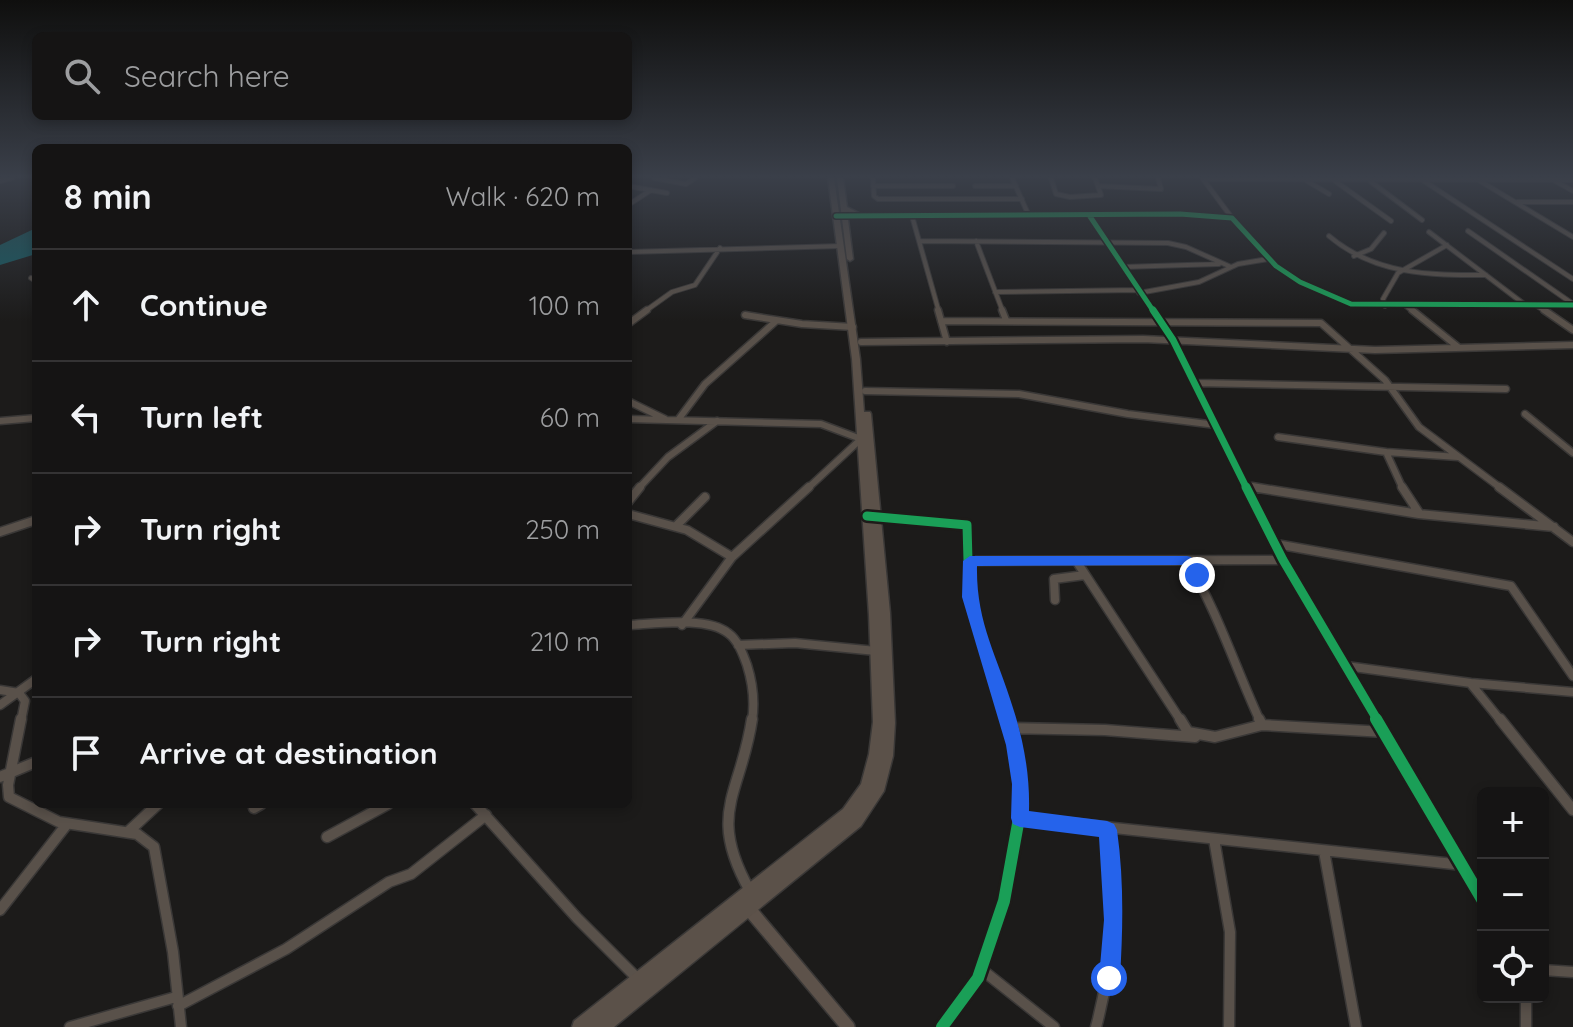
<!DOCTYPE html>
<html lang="en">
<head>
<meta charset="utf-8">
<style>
	:root { --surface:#151414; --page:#222122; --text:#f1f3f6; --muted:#9d9ea0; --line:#343334 }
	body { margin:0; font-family:Quicksand,sans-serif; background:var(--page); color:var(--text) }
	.controls { position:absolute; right:24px; bottom:24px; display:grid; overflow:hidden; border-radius:12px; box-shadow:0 4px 12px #0003 }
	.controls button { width:72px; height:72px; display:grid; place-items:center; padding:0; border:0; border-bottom:2px solid var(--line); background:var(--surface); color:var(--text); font:40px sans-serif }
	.stop { position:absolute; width:24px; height:24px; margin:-18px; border:6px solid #2563eb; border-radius:50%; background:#fff }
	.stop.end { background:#2563eb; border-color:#fff; box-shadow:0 2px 8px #0008 }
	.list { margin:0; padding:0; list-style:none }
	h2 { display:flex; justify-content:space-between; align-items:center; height:104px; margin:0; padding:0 32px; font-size:34px }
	h2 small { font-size:26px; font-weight:400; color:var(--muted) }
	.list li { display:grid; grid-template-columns:52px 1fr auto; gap:24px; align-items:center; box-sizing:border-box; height:112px; padding:0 32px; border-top:2px solid var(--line) }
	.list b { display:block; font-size:30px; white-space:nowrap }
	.list em { font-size:26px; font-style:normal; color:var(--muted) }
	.icon { flex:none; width:44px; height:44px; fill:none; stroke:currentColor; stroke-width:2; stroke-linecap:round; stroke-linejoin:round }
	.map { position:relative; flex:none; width:1573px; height:1027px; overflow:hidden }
	.search { position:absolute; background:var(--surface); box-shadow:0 4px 12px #0003; left:32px; top:32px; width:600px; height:88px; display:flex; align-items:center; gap:20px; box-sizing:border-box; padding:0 28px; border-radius:12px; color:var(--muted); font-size:30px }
	.panel { position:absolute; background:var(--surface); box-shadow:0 4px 12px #0003; left:32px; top:144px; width:600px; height:664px; border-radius:12px }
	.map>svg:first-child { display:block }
</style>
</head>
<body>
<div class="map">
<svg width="1573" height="1027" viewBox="0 0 1573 1027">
	<rect width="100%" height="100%" fill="#1c1b1a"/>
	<!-- water -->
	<path fill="#155d64" d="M36,228V254L0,265V245Z"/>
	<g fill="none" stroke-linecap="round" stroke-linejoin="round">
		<!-- street-far3 casing -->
		<g stroke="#3a3837" stroke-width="6">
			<path id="street-far3" d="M654,178L686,184L695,178
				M873,178L874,196L878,199H1022
				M1012,178L1029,216
				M1051,178L1056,194L1070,197L1101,195L1095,178
				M1203,179L1573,180
				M1203,179L1232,218
				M0,181L12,178
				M1307,181L1329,194
				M1335,181L1391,221
				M1370,181L1422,220
				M1424,181L1573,279
				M1480,181L1573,237
				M1555,181L1573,191
				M628,186L667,193
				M873,186H953
				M975,186H1016
				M1098,186L1161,189L1158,178
				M1517,202H1573
				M628,205L651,190
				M1089,215L1154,312
				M836,216L1180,214L1232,218L1276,266L1300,282L1351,304L1573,305
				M912,216L939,312
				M1468,231L1573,304
				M1429,232L1524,304
				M1329,236C1375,275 1429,275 1486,275
				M919,241L1168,243L1186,247L1231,267
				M976,241L1003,312
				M628,252L841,246
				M1354,256L1371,249L1384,233
				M1123,267L1219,264
				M31,278L36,281
				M995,292L1138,290
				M1139,293L1199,282L1238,264L1268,259
				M1385,306L1383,299L1398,273L1447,245
				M1406,306L1414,312
				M1537,306L1547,312
				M644,312L672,292L695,285L720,248"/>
		</g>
		<!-- street-far2 casing -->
		<g stroke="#3a3837" stroke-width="9">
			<path id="street-far2" d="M938,310L947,342
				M1002,310L1006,320
				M1153,310L1173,340L1247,489
				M1412,310L1458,347
				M1544,310L1573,330
				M745,315L802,324L853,327
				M941,321L1321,323L1385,380L1419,427L1502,489
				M628,324L647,310
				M861,342L1143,339L1375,350L1573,345
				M1197,383L1506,389
				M865,391L1019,394L1128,414L1216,425
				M628,401L665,419
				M1525,414L1573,453
				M628,419L821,424L861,439L807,489
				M678,420L705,384L776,321
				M0,421L36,418
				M1278,437L1386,452
				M1247,486L1264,489
				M638,489L668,457L717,421
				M1403,489L1386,452L1458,457"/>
		</g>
		<!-- street-far1 casing -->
		<g stroke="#3a3837" stroke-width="11">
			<path id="street-far1" d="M1246,487L1283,560L1378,721
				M1252,487L1419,514L1554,527
				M1402,487L1419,513
				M1499,487L1573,542
				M628,502L640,487
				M628,514L687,530L732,557
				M873,516L967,525L969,597L1008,721
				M676,526L705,497
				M0,532L36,520
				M1276,544L1511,586L1573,676
				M970,561L1283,560
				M1187,561C1217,610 1236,669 1260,721
				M1077,562L1181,721
				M1055,600L1054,579L1085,575
				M628,625C653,624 707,616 728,633C738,640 743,654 747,665C753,684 755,702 752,721
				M682,625L732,557L809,487
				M738,645L795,643L876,651
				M1346,666L1471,683L1573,692
				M1471,684L1501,721
				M0,690L19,693L25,701L21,721
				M0,705L36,679"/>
		</g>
		<!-- street casing -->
		<g stroke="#3a3837" stroke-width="13">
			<path id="street" d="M21,719L8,785L9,797L59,822L137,834L154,847L173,952L181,1027
				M1180,719L1188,732L1215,737L1262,725L1259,719
				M1376,719L1483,901
				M1500,719L1573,810
				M1262,725L1385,732
				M1010,728L1105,730L1195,737
				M0,777L36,762
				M475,804L577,918L638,979
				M254,808L261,804
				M1020,818L1463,865
				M129,831L158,804
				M327,837L388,804
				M1214,839L1230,932L1229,1027
				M1324,851L1356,1027
				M750,891C706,813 741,794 752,719
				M0,910L67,824
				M981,969L1054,1027
				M1543,970L1573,972
				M1526,997V1027
				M178,1006L286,949L389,882L411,874L486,815
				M70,1027L176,997
				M942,1027L978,978L1004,901L1021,807L1015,745L1007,719
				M1096,1027C1114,961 1115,897 1107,830"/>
		</g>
		<!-- secondary casing -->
		<g stroke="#3a3837" stroke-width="16">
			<path id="secondary" d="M749,909L848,1027"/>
		</g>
		<!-- primary casing -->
		<g stroke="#3a3837" stroke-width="3">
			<path id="primary" d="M828,178H834L860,359L864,412H870L871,414L890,613L895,723L893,756L884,791L861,826L614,1027H572L574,1021L843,809L861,784L869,754L873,722L869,615L852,359Z
				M837,178H843L847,207L865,216L862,218L847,212L853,259L850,261L847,259Z"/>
		</g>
		<!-- street-far3 -->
		<use href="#street-far3" stroke="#59514a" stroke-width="4"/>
		<!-- street-far2 -->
		<use href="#street-far2" stroke="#59514a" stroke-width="6"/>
		<!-- street-far1 -->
		<use href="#street-far1" stroke="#59514a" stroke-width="8"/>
		<!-- street -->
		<use href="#street" stroke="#59514a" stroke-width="10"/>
		<!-- secondary -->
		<use href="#secondary" stroke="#5d524a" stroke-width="13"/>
		<!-- primary -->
		<use href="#primary" fill="#5b5149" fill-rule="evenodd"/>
		<!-- cycleway-far3 casing -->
		<g stroke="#1d1b19" stroke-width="8">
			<path id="cycleway-far3" d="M1089,215L1154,312
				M836,216L1180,214L1232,218L1276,266L1300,282L1351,304L1573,305"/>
		</g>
		<!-- cycleway-far2 casing -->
		<g stroke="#1d1b19" stroke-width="11">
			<path id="cycleway-far2" d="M1153,310L1173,340L1247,489"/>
		</g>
		<!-- cycleway-far1 casing -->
		<g stroke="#1d1b19" stroke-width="14">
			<path id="cycleway-far1" d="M1246,487L1283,560L1378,721
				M867,516L967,525L969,597L1008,721"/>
		</g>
		<!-- cycleway casing -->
		<g stroke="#1d1b19" stroke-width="17">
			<path id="cycleway" d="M1376,719L1483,901
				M942,1027L978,978L1004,901L1021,807L1015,745L1007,719"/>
		</g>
		<!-- cycleway-far3 -->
		<use href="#cycleway-far3" stroke="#1a9f57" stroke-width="5"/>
		<!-- cycleway-far2 -->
		<use href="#cycleway-far2" stroke="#1a9f57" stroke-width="7"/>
		<!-- cycleway-far1 -->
		<use href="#cycleway-far1" stroke="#1a9f57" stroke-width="9"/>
		<!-- cycleway -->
		<use href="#cycleway" stroke="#1a9f57" stroke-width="12"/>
	</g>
	<!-- sky -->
	<linearGradient id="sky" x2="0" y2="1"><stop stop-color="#0f0f0e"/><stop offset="0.55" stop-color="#3a3f49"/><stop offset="1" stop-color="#3a3f49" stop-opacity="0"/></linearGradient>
	<rect width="1573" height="321" fill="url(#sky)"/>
	<!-- route -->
	<path fill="#2563eb" d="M970,556H1187L1191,557L1204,575L1197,580L1192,579L1183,565L977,566C976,623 997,655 1013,708C1024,742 1030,776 1029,811L1107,821L1114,824L1117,830C1124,880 1123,927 1120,978L1117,985L1109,988L1102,985L1099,978L1104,920L1099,837L1020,827L1013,824L1011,818L1012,784L1006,745L962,597L963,561Z"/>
</svg>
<div class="controls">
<button>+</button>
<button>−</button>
<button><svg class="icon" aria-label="locate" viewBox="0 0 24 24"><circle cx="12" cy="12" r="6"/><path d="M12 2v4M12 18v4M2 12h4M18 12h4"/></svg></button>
</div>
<div class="stop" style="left:1109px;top:978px"></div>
<div class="stop end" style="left:1197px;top:575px"></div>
<div class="search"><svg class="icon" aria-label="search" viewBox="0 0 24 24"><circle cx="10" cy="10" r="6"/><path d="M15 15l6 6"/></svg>Search here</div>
<section class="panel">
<h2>8 min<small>Walk · 620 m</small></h2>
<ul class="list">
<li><svg class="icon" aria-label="ahead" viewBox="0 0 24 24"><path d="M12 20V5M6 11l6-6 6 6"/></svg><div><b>Continue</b></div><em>100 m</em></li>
<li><svg class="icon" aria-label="left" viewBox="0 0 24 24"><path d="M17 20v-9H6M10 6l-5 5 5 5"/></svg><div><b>Turn left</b></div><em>60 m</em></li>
<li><svg class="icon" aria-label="right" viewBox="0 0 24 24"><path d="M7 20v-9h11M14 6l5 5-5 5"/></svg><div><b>Turn right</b></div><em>250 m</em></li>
<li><svg class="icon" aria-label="right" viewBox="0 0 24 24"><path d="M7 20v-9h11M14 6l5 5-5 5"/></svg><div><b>Turn right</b></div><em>210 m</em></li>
<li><svg class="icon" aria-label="arrive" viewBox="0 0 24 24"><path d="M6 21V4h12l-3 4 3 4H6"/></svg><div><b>Arrive at destination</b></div></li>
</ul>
</section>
</div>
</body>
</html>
